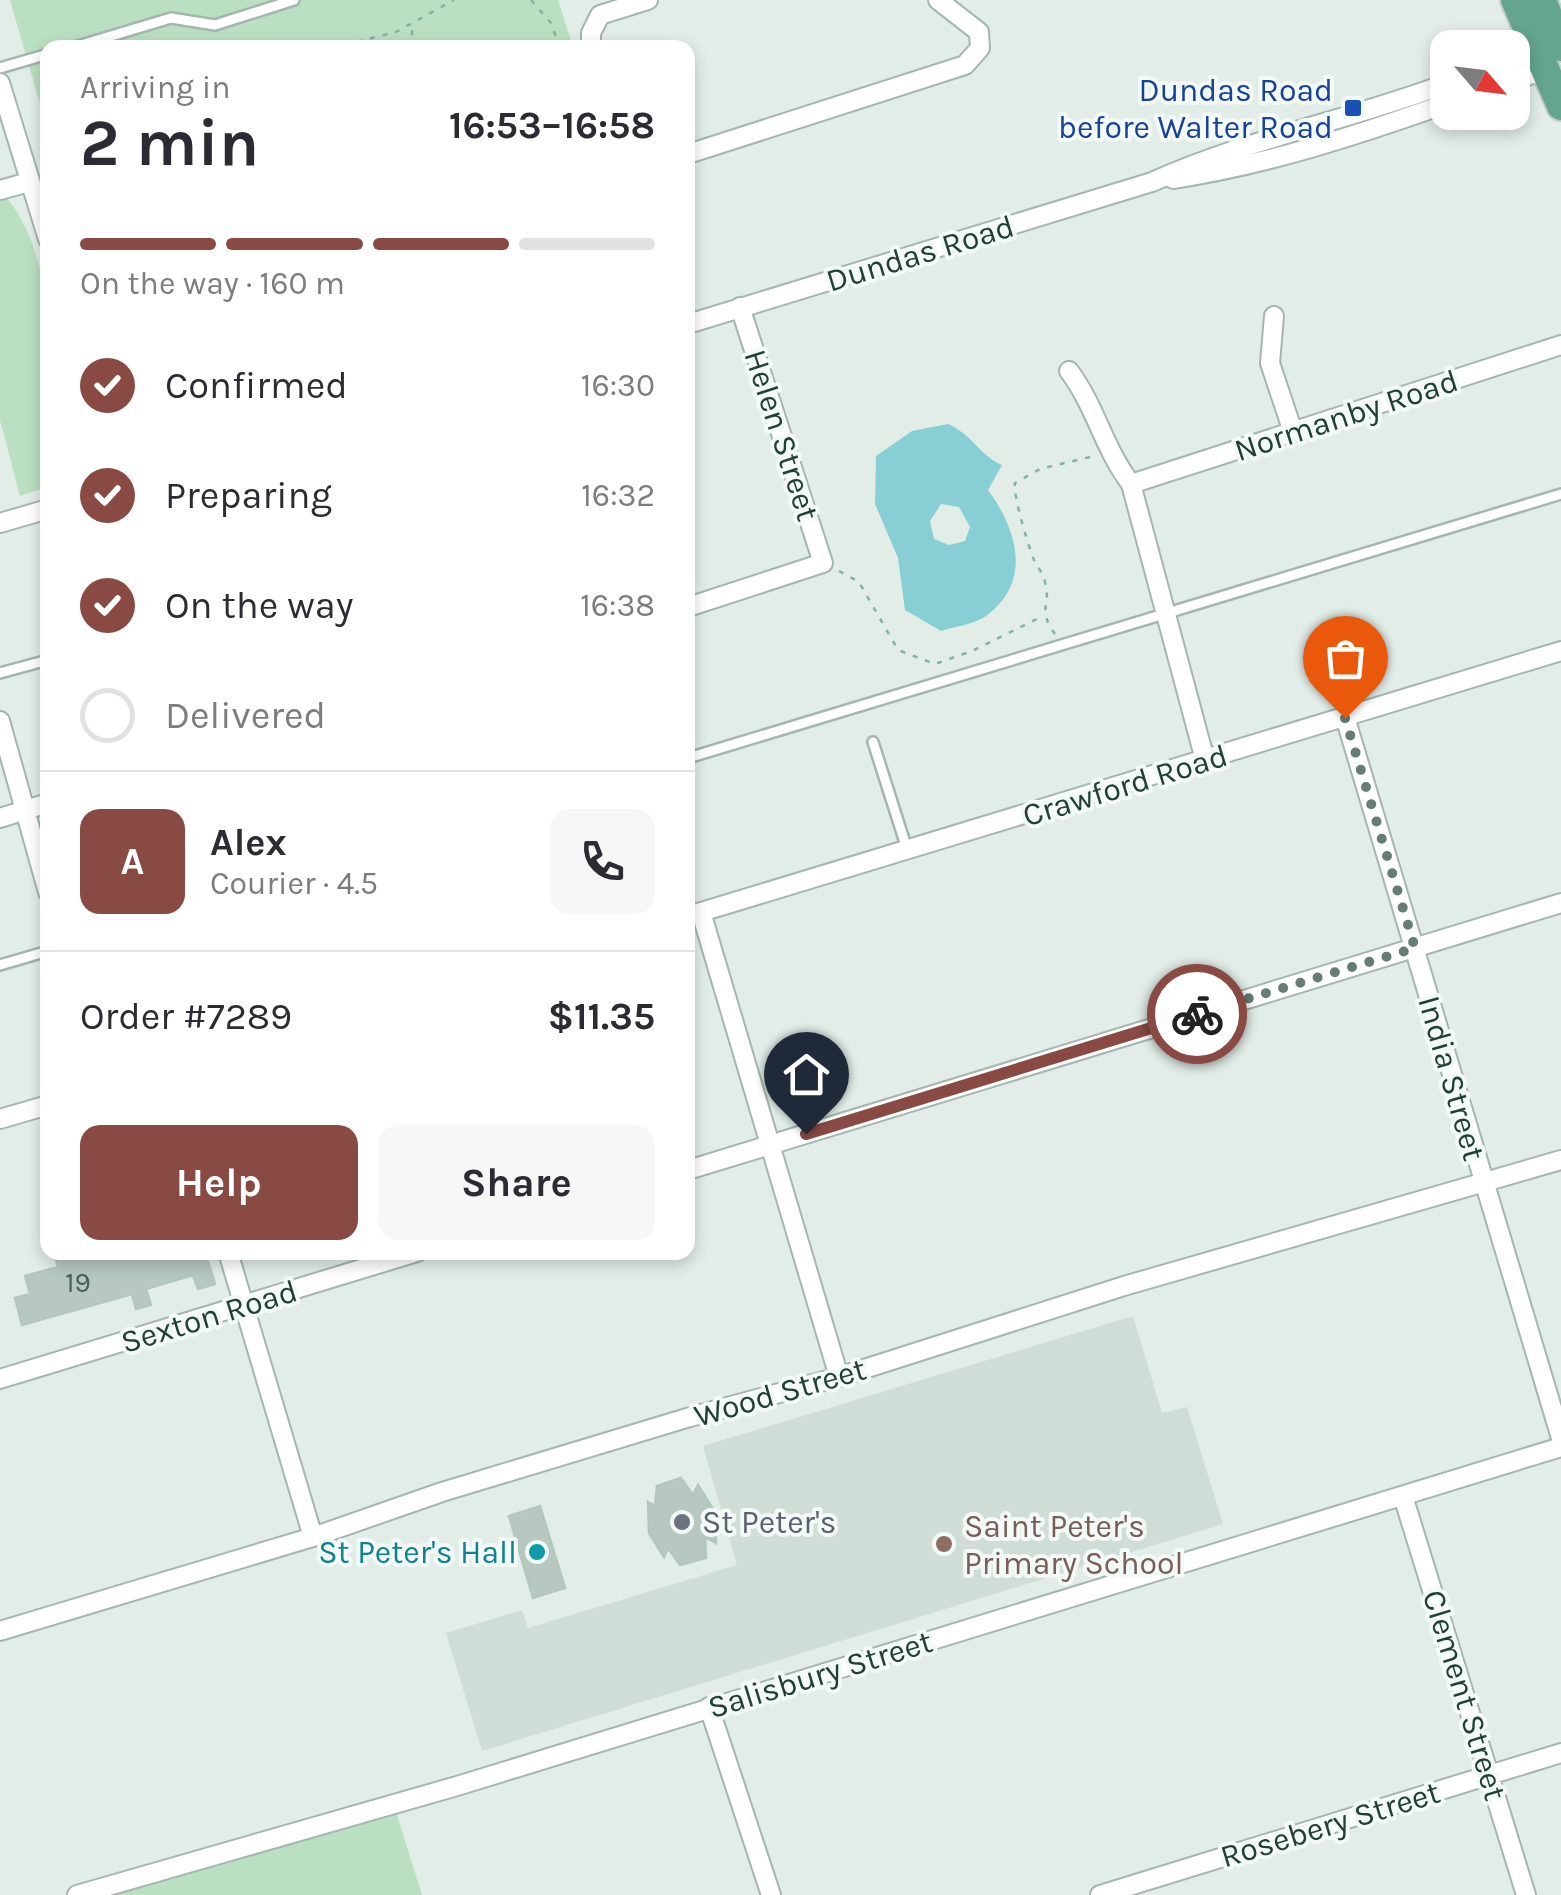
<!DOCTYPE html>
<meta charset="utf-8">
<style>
:root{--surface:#fff;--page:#f7f7f7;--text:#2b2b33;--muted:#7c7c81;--line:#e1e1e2;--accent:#884a42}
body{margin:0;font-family:Karla,sans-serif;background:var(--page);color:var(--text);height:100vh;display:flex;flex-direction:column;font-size:38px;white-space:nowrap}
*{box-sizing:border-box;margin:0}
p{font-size:32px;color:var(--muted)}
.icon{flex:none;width:55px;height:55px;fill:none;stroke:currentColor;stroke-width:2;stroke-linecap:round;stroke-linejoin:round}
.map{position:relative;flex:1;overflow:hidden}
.details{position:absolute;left:40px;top:40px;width:655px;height:1220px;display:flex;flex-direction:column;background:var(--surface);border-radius:20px;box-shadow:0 5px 15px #0003}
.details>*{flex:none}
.needle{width:65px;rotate:118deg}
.fabs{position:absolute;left:1430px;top:30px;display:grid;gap:20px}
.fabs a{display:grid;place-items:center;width:100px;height:100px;border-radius:20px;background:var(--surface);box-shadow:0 5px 15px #0003;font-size:50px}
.pin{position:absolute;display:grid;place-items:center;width:85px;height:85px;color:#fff;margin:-102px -42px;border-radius:50% 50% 50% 0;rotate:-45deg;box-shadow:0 0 10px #0007}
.pin .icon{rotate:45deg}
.courier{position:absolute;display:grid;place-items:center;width:100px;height:100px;margin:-50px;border:8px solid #884a42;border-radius:50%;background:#fff;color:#222;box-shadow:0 2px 12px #0007}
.head em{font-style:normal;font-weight:700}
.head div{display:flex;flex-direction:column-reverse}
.head{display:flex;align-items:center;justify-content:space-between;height:170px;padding:0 40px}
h1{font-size:65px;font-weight:700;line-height:75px}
.bar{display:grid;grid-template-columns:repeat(4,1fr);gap:15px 10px;align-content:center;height:120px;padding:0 40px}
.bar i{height:12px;border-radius:8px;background:var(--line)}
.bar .selected{background:var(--accent)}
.bar p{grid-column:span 4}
.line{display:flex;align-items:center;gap:25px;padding:0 40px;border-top:2px solid var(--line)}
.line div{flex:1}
.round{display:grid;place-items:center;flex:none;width:105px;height:105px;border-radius:20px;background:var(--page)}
ol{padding:0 40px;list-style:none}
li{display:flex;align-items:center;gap:30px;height:110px}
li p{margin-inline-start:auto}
li .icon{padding:10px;border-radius:50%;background:var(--accent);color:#fff;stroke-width:4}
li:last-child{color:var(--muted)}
li i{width:55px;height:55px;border:5px solid var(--line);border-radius:50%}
.button{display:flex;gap:20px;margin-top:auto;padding:20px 40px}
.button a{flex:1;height:115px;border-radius:20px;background:var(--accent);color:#fff;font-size:40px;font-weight:700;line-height:115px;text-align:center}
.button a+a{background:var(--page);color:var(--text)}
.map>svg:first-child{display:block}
.built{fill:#d0ddd6}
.green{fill:#bae0c1}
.water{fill:#88cfd5;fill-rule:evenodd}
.building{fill:#b7c8c0;stroke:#b4c7be;stroke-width:2.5}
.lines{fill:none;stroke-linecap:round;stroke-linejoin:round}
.lane-casing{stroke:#a4b6af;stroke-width:14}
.street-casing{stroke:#a4b6af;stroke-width:22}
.primary-casing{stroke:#c1cac6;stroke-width:32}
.path{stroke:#81b39f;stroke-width:2.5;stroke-dasharray:5 8;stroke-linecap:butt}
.lane{stroke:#fff;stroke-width:9}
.street{stroke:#fff;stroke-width:18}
.primary{stroke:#64a58f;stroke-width:28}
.done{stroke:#657d74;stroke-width:10;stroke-dasharray:0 18}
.route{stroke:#884a42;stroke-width:12}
.transit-dot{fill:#1a4fb4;stroke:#f3f9f6;stroke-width:4}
.worship-dot{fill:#6b7280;stroke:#f3f9f6;stroke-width:4}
.education-dot{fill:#8d6e63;stroke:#f3f9f6;stroke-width:4}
.culture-dot{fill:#0f9aa8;stroke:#f3f9f6;stroke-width:4}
.labels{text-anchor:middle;stroke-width:8;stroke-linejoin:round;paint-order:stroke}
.number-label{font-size:28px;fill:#466258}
.transit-label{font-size:32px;fill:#164399;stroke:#f3f9f6;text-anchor:end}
.street-label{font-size:32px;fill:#214035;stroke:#f3f9f6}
.worship-label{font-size:32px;fill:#5b616d;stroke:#f3f9f6;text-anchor:start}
.education-label{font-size:32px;fill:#785e54;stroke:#f3f9f6;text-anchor:start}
.culture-label{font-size:32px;fill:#0d838f;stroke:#f3f9f6;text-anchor:end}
</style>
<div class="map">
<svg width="1561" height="1895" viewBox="0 0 1561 1895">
<rect width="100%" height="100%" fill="#e2ede8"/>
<path class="built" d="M1133,1316l29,97 25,-6 36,117 -741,227 -36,-118 76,-23 6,18 209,-63 -34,-119z"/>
<path class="green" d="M10,0h548l15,47 -525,1 -1,80z
M6,197c59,70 41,203 41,290l-27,9 -20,-76v-221z
M393,1802l29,93h-345z"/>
<path class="water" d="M948,424c24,10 31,31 54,41l-14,25c29,39 45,92 -2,126 -11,8 -32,11 -45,15l-36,-21 -7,-52 -23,-54 1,-48 36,-25zM941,504l18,3 11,20 -5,14 -16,4 -15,-6 -4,-18z"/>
<path class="building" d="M80,1252h125l10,32 -17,5 -5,-14 -47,14 5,16 -15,4 -4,-15 -110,31 -7,-27 15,-4 -5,-18 33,-9 -2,-7z
M681,1478l12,17 5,-10 17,27 1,31 -11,-6 1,21 -26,7 -12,-17 -4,9 -15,-24 -1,-31 7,4 2,-20z
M540,1506l25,82 -32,10 -24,-82z"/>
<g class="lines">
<defs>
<path id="lane" d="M71,48l100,-30 44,7 79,-25
M0,68l48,-14
M0,673l48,-13
M873,742l34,107
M688,758l873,-264
M0,965l48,-14"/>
<path id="street" d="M591,48v-15l9,-18 48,-15
M1512,58l24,-11
M1512,81l32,-11
M0,83l48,156
M688,154l277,-89 15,-17 -1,-16 -41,-32
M1173,179c93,-14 185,-44 275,-76
M0,190l29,-8
M1274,316l-4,47 23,69
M688,324l464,-142c95,-43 198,-62 296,-99
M1069,371c27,36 34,76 62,113
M1131,484l430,-139
M1131,484l74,276
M0,523l48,-14
M688,607l135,-44 -83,-256
M1345,717l216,721
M0,721l48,171
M0,818l48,-15
M701,912l138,465
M688,916l873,-265
M0,1119l48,-14
M688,1170l873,-267
M228,1252l85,285
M0,1379l417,-127
M1403,1496l123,399
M0,1631l313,-94 129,-45 248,-75 149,-40 285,-91 437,-126
M709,1707l62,188
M77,1895l380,-109 1104,-339
M1100,1895l461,-142"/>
<path id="primary" d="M1515,0l46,106
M1542,0l19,47"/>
</defs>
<use href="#lane" class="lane-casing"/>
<use href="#street" class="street-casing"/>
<use href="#primary" class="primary-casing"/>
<path class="path" d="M531,0l20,23 9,25
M332,48l64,-16 58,-32
M410,48l3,-23
M839,571l20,11 39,68 37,14 37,-13 71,-35
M1055,634c-19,-27 -3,-28 -10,-52 -1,-8 -8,-15 -11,-22 -6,-15 -21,-64 -19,-77l25,-14 54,-13"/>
<use href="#lane" class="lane"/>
<use href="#street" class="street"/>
<use href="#primary" class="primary"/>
</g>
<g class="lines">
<path class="done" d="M1197,1014l218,-66 -70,-230"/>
<path class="route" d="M806,1134l391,-120"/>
</g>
<rect class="transit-dot" x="1343" y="98" width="20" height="20" rx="5"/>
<circle class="worship-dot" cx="682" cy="1522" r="10"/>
<circle class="education-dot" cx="944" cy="1544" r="10"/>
<circle class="culture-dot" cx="537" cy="1552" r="10"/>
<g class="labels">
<g class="number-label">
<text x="78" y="1292">19</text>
</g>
<g class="transit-label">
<text x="1333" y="101">Dundas Road<tspan x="1333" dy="37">before Walter Road</tspan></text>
</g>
<g class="street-label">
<text transform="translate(920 253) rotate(-17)" y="11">Dundas Road</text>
<text transform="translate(1346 415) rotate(-18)" y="11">Normanby Road</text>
<text transform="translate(782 435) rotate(72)" y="11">Helen Street</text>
<text transform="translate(1125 785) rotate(-17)" y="11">Crawford Road</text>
<text transform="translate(1452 1078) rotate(74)" y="11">India Street</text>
<text transform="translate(209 1316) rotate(-17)" y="11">Sexton Road</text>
<text transform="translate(780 1392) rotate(-16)" y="11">Wood Street</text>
<text transform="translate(820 1674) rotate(-17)" y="11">Salisbury Street</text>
<text transform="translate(1465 1695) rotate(73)" y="11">Clement Street</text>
<text transform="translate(1330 1824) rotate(-17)" y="11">Rosebery Street</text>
</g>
<g class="worship-label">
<text x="702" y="1533">St Peter's</text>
</g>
<g class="education-label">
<text x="964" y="1537">Saint Peter's<tspan x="964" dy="37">Primary School</tspan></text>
</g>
<g class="culture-label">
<text x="517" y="1563">St Peter's Hall</text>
</g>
</g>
</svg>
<div class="fabs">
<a><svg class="needle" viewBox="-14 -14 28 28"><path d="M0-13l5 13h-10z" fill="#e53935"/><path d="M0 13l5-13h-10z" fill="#7c7c81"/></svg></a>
</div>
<div class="pin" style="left:1345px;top:718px;background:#ea580c"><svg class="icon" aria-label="bag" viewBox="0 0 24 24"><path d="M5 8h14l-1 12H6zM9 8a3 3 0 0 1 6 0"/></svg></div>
<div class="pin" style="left:806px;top:1134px;background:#1f2937"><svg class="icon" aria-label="home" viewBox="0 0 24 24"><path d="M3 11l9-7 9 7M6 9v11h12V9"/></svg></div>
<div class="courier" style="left:1197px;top:1014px"><svg class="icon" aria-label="bike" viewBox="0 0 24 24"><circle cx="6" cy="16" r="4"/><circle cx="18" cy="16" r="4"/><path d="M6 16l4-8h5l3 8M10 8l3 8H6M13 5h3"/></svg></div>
<section class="details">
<div class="head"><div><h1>2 min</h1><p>Arriving in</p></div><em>16:53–16:58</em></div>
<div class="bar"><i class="selected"></i><i class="selected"></i><i class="selected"></i><i></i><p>On the way · 160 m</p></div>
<ol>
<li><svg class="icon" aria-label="check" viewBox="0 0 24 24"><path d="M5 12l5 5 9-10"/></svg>Confirmed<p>16:30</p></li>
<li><svg class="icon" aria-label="check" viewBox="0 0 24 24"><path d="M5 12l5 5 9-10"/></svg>Preparing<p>16:32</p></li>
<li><svg class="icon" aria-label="check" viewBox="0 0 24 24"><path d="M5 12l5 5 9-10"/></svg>On the way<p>16:38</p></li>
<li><i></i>Delivered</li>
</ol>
<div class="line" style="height:180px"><b class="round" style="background:var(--accent);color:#fff">A</b><div><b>Alex</b><p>Courier · 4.5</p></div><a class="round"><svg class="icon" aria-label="phone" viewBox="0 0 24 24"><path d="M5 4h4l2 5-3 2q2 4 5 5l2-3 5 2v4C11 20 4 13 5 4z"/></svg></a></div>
<div class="line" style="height:130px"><div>Order #7289</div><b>$11.35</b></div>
<div class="button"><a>Help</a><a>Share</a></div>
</section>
</div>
